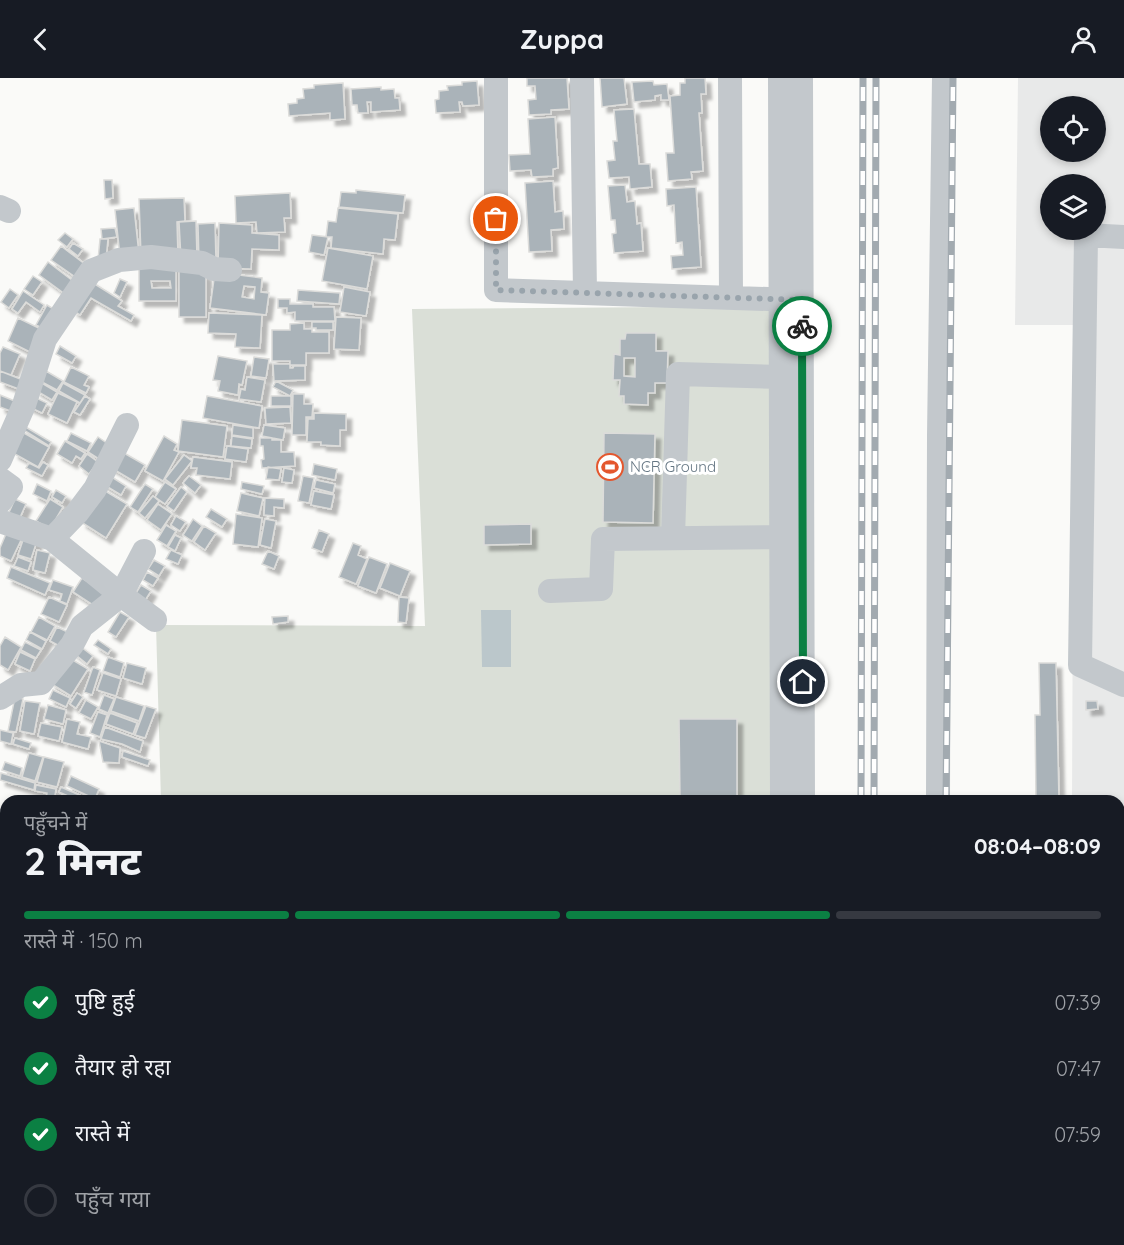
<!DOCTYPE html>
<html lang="hi">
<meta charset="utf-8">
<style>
:root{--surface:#171b24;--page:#242831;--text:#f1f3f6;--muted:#9ea1a6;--line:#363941;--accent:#0b8043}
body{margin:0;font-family:Quicksand,"Noto Sans Devanagari",sans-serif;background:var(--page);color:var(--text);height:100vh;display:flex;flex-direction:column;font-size:22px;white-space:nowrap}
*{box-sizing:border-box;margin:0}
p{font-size:20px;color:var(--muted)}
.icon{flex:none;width:33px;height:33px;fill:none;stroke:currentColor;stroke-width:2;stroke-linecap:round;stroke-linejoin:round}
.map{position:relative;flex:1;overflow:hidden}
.sheet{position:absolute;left:0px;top:717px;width:1125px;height:450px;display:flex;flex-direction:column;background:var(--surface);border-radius:18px 18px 0 0;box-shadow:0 3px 9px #0003}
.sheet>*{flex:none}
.tools{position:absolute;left:1040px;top:18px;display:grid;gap:12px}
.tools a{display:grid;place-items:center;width:66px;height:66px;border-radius:50%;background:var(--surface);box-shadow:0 3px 9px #0003;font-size:30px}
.pin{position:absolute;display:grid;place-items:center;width:51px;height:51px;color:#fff;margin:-26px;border:3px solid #fff;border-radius:50%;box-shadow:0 2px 6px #0007}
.courier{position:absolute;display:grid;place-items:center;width:60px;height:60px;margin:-30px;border:4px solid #0b8043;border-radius:50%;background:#fff;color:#222;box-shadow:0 2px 8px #0007}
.summary em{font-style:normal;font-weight:800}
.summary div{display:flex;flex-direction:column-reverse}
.summary{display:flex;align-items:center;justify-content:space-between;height:102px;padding:0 24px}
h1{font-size:39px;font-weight:800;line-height:45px}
.bar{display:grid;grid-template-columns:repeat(4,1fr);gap:9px 6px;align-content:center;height:72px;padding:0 24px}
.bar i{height:8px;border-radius:4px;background:var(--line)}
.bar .active{background:var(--accent)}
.bar p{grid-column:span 4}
ol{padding:0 24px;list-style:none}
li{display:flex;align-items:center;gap:18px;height:66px}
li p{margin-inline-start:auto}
li .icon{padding:6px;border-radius:50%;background:var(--accent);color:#fff;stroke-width:4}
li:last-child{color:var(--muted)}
li i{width:33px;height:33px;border:3px solid var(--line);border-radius:50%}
header{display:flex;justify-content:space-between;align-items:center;height:78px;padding:0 24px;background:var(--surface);font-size:27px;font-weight:800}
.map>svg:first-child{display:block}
.built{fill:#e8e9e9;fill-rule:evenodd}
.green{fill:#dadfd7}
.water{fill:#bbc7cb}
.building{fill:#aab3b9;stroke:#dcdcda;stroke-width:1.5;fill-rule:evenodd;filter:url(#shadow)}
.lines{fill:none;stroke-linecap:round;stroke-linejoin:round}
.minor{stroke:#c3c8cc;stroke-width:24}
.rail-casing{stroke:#a2aab0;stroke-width:7}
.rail{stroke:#fff;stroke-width:4.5;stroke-dasharray:14;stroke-linecap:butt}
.done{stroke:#99a4ac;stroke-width:6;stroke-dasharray:0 10.8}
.route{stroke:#0b8043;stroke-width:8}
.labels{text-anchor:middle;stroke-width:6;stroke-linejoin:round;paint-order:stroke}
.poi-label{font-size:15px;fill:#657683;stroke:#fff;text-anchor:start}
</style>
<header><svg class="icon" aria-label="back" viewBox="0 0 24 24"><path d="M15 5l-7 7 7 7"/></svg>Zuppa<svg class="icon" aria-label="person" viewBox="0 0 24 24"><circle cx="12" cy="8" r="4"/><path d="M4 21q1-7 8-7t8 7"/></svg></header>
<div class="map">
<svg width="1124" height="1167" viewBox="0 0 1124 1167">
<defs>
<filter id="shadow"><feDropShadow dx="5.5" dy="5.5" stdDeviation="1.5" flood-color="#0004"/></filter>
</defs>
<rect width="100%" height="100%" fill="#fafaf8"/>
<path class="built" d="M1018,0h106v1167h-62v-6h57v-438h-47l2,-476h-59zM1050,28h45v46h-45zM1050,106h45v46h-45z"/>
<path class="green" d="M801,228l1,495h-641l-5,-176 269,1 -13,-317z
M382,1161h422v6h-396z"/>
<path class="water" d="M481,532h30v57h-29z"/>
<path class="building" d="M527,0h40l2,31 -18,1v4l-22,1 -1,-15 8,-1 -1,-13h-8z
M600,0h24l3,26 -25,3z
M685,0h20l1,16h-5l1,19h-3l4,58 -12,1 1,7 -24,2 -2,-28h8l-4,-57 10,-1v-12h5z
M477,3l2,24 -16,1 -1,-4h-3l1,10 -24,1 -1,-13 4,-1v-8l9,-1 -1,-4 15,-1v-3z
M653,3l1,4 13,-1 2,16h-8v-5l-6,1v4l-21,2 -2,-20z
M343,5l2,36 -15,1v-7l-41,3 -1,-12 9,-1v-4l7,-1 -1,-9 11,-1v-3z
M381,9v3l13,-1 1,9h4l1,12 -29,2v-10h-4l1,11h-10l-1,-8h-5l-1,-16z
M634,31l5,55h11l2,23 -22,2 -1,-12 -20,1 -2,-17 8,-1 -2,-19h4l-3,-31z
M555,39l3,51 -5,1v7l-21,1 -1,-7 -21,1 -1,-16 21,-1 -2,-35z
M104,102h8l1,18 -8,1z
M553,103l2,31 8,-1 1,18 -13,1 1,21 -23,1 -4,-69z
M625,107l2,17 8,-1 2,23 4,-1 2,28 -29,2 -2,-19 4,-1 -1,-13h-4l-3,-34z
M696,109l5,80 -29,2 -1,-13 12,-1 -1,-13 -6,1 -2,-38 -7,1 -1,-17z
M356,112l49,5 -2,18 -64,-6 2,-15 15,1z
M290,115l1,25h-7l1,14 -28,1 -1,-11 -20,1 -1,-27z
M184,120l1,23 -8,1 1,34h-37l-2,-57z
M134,130l5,46 -19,2 -5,-46z
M338,130l60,6 -3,26 -11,-1 -1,15 -52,-6 1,-11h-6l2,-16 8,1z
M196,143l1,37 -16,1 -2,-37z
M215,145l1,38h-17l-1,-37z
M219,145l33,2v8l27,2v15l-27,-1 -1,20 -33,-1z
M115,150l2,9 -15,2 -1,-10z
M65,155l8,6 -6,8 -9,-7z
M312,157l16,2 -4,18 -15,-3z
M100,161h8l-2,21h-8z
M73,165l10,6 -5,7 -9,-7z
M61,168l29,22 -9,13 -30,-21z
M328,170l45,8 -6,33 -45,-8z
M139,183h37v40h-37zM151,203h19l1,7h-19z
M48,184l25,19 -4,16 -30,-22z
M179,185l27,12v42h-27z
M215,194l47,6 -1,14 8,1 -3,22 -56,-7zM244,208l11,1 -1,12 -12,-2z
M33,198l9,6 -9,13 -9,-6z
M120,201l7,3 -7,15 -6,-4z
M90,203l32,20 -4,5 16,9 -3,6 -40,-23 -11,17 -8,-5z
M344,209l26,5 -4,24 -26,-4z
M10,211l8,6 -9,13 -8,-6z
M298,212l42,3 -1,11 -42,-3z
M23,213l21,14 -4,7 -14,-10 -8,11 -6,-4z
M278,221h12v5h23v3h21l1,14h-40v-9l-8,1v-5h-9z
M47,227l8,5 -11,19 -8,-4z
M209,235l53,2 -2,33 -25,-1 1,-13 -28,-1z
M336,239l25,1 -2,32 -25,-1z
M18,240l27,13 -11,23 -26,-13z
M312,244h21v8h-17v-2h-4z
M304,245v6h8v3h17v21h-23v12h-16v-4h-18v-31h18v-6z
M626,255h30v18h12l-1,32h-12v10h-7v12l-24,-1v-8h-5l1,-16h-7l1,-26 6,1v-16h5zM624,280h11v19l-11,-1z
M60,268l16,10 -4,7 -16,-9z
M3,269l17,7 -9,21 -11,-4v-18z
M218,278l29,5 -5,24 -3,-1 -1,11 -20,-4 2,-10 -7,-1z
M254,279l15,2 -3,19 -15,-2z
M273,286h17v4h3l1,-2h11v14l-31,1z
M71,289l18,9 -5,9 5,2 -3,6 -22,-11z
M0,293l28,11 -4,9 -24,-9z
M46,293l17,10 -6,9 -17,-9z
M247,299l18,3 -4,22 -22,-3 2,-10 4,1z
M276,303l17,9 -3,6 -17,-9z
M40,304l17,10 -5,8 -17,-10z
M63,305l22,12 -5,8 -21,-12z
M58,315l19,9 -10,21 -19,-9z
M293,316h11v10h9l-1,13h-6v18h-14z
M0,317l22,9 -4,10 -18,-7z
M32,318l15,7 -5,10 -15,-7z
M85,318l5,3 -10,16 -6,-3z
M207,318l55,10 -3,22 -56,-10z
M271,318h20v10h-20z
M290,329l1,16 -25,1 -1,-16z
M314,335l32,1v16h-6v16l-19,-1v-3h-14l1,-23h6z
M182,342l45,6 -4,31 -45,-6z
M233,347l20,3v10l-21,-3z
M264,347l21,3 -2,12 -21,-4z
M24,348l27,16 -2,4 -27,-17z
M24,355l25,14 -11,20 -25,-14z
M71,355l20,10 -4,8 -20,-10z
M604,355l51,1 -2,89 -50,-1z
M164,358l13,8 -3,6 5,2 -16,29 -18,-10z
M232,358l20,3 -1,9 -20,-2z
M98,359l13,9 -9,15 -14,-9z
M260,360h12v2h9v12h13l1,14 -33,2 -1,-8 3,-1 -1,-13h-3z
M65,363l20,12 -4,6 -5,-3 -4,7 -15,-9z
M227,368l21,3 -2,13 -21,-3z
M117,371l28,16 -10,17 -27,-16z
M87,376l11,8 -9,12 -10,-8z
M184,377l8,6 -19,24 -8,-6z
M193,379l39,5 -2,17 -34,-4 1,-7h-6z
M43,384l5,3 -6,11 -16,-8 3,-5 10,5z
M314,386l23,5 -2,11 -23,-5z
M268,389l13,2 -2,11 -13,-1z
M284,390l10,2 -2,13 -10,-1z
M107,396l19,12 -5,9 -20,-12z
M189,398l12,9 -6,8 -12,-10z
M303,398l11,2 -5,25 -11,-2z
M316,402l19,4 -2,9 -19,-5z
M165,404l11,7 -11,15 -10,-7z
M242,404l22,4 -2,8 -21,-5z
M37,406l14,7 -4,10 -14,-7z
M145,406l8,5 -15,23 -8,-5z
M181,409l6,5 -13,19 -7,-5z
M102,411l25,15 -21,34 -25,-16z
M56,412l10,6 -4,7 -10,-6z
M314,413l20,4 -3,14 -20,-4z
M241,415l22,5 -4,18 -22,-5z
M153,418l6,5 -14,17 -6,-5z
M265,420l19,1v9l-10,-1v9l-10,-1z
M15,421l11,5 -9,20 -11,-5z
M50,421l13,8 -13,22 -14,-8z
M158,426l14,10 -11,16 -14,-10z
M211,431l16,10 -5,8 -16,-10z
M236,436l26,4 -4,29 -25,-3z
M176,438l10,6 -6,9 -9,-6z
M193,441l9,7 -10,15 -9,-6z
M265,441l11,2 -5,27 -11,-3z
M531,446v20l-47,1v-20z
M166,447l10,6 -9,15 -10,-6z
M204,448l12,7 -11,17 -11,-8z
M8,451l15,7 -12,25 -11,-5v-8z
M319,452l10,4 -7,18 -10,-4z
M175,457l6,3 -6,13 -7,-4z
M24,459l13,4 -6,18 -13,-4z
M353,465l8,3 -3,9 9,4 -11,25 -17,-7z
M37,472l13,3 -5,20 -12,-3z
M171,472l11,5 -4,9 -12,-5z
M268,473l11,5 -5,13 -12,-5z
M18,479l13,5 -3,9 -14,-5z
M369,479l18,7 -11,29 -18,-7z
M154,482l11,6 -6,10 -11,-7z
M390,485l20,8 -10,25 -20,-8z
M11,489l39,16 -5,12 -38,-17z
M147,494l11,6 -5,8 -10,-6z
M82,500l27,17 -10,14 -26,-17z
M53,502l20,7 -6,17 -7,-3 2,-7 -13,-4z
M141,507l10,6 -10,16 -10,-6z
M49,519l18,8 -8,17 -18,-8z
M399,519l10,1 -3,25 -8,-1z
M120,534l9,5 -13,20 -8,-5z
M288,538v6l-15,2 -1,-7z
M39,539l16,9 -8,14 -16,-8z
M57,549l17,8 -7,15 -17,-9z
M30,554l16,9 -4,8 -16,-9z
M5,559l16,10 -13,23 -8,-5v-19z
M98,562l13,9 -3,5 -14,-9z
M25,564l16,8 -5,8 -15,-8z
M77,566l16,12 -6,8 -16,-13z
M20,574l15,7 -5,12 -15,-7z
M66,578l22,13 -17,27 -21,-13z
M108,579l16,6 -4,14 -17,-6z
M127,585l19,5 -4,16 -19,-6z
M1039,585h17l3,138h-23l-1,-86h5z
M93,589l7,3 -8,25 -8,-3z
M103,595l18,6 -5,17 -19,-6z
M53,612l17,8 -4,9 -17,-8z
M77,615l6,4 -7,11 -6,-4z
M104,617l10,4 -6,14 -9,-4z
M15,619l8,2 -7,33 -8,-1z
M116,619l28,9 -5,15 -28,-10z
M86,622l12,7 -7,12 -12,-6z
M25,623l15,2 -6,31 -14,-3z
M1086,623h11l1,8 -12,1z
M48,627l18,5 -3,14 -19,-5z
M146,628l10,3 -11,29 -10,-3z
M98,634l9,3 -7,22 -10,-4z
M110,635l27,10 -4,11 -27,-10z
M67,641l13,3 -3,12 14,3 -3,12 -26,-7z
M679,641h58v82h-57z
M41,645l21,4 -3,14 -21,-5z
M105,649l38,14 -3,11 -18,-8 -21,-5z
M0,652l13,3 -2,11 -11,-3z
M15,660l16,5 -2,6 -16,-5z
M99,663l21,7 -1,15 -16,-1z
M123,673l27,9 -2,6 -26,-9z
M29,675l14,4 -8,24 -13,-4z
M44,679l20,5 -7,25 -20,-5z
M5,684l17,6 -2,8 -18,-6z
M1,695l34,10 -1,7 -34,-10z
M71,698l28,13 -4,10 -28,-13z
M36,707l20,4 -2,12 -8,-2 1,-6 -12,-2z
M61,709l32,14h-14l-20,-9z
M0,921l6,2v13l-1,3 -5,-2z
M0,990l6,2v31l-6,-3z
M1119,1006h5v30h-5z
M88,1161h12l8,4 -1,2h-21z
M159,1161h39l-2,6h-21z
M242,1161h21l11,4 -1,2h-33z"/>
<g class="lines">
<path class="minor" d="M496,0v212l300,10
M582,0l3,215
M730,0l1,219
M780,0l2,723
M801,0l2,723
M0,129l9,4
M1124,159l-38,-2 -6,430 44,20
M0,382l24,-55 21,-66 46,-68 28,-11 32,-3 51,6 12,6 16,1
M0,401l11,8 -11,15
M0,443l52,18 69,56 34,25
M673,460l5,-164 103,3
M52,461l25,-26 18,-24 32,-64
M550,513l51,-2 2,-50 178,-2
M0,620l21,-13 20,-2 31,-38 10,-19 39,-31 23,-44
M938,723l1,-365 5,-358
M0,743l6,2
M1119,823h5
M224,1161l11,4
M373,1161l30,6
M783,1161v6
M804,1161v6
M933,1161v6
M153,1167l1,-6
M318,1167l2,-6"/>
<defs>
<path id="rail" d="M861,723l2,-723
M874,723l2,-723
M946,723l7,-723
M860,1167v-6
M872,1167v-6"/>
</defs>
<use href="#rail" class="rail-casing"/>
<use href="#rail" class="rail"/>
</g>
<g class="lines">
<path class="done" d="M496,141v71l306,10v26"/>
<path class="route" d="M802,248l1,356"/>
</g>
<defs>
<symbol id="stadium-ring" viewBox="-11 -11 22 22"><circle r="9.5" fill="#fff" stroke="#e4572e" stroke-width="1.5"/><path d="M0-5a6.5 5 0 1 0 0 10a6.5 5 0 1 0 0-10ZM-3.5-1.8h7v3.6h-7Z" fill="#e4572e"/></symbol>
</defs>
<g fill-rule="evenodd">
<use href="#stadium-ring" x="595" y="374" width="30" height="30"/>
</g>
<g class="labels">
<g class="poi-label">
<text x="630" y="394">NCR Ground</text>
</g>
</g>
</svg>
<div class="tools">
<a><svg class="icon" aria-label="locate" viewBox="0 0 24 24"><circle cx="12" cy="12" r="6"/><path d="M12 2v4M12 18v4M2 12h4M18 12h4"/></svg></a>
<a><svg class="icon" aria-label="layers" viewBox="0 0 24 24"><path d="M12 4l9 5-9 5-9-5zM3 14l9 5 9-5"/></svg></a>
</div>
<div class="pin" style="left:496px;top:141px;background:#ea580c"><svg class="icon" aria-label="bag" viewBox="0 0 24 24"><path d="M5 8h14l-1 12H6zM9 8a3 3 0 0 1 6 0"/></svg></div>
<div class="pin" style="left:803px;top:604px;background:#1f2937"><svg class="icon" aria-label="home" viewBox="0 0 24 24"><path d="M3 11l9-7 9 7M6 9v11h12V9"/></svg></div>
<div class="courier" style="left:802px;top:248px"><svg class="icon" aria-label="bike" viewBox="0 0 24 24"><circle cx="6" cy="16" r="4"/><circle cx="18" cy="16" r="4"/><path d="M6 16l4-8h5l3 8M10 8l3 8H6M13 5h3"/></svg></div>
<section class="sheet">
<div class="summary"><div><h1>2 मिनट</h1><p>पहुँचने में</p></div><em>08:04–08:09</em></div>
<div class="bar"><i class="active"></i><i class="active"></i><i class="active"></i><i></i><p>रास्ते में · 150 m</p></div>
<ol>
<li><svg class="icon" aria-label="check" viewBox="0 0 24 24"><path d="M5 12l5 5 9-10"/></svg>पुष्टि हुई<p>07:39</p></li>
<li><svg class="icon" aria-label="check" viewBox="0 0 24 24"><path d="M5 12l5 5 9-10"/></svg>तैयार हो रहा<p>07:47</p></li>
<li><svg class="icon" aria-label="check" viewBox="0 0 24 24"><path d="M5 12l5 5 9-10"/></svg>रास्ते में<p>07:59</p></li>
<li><i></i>पहुँच गया</li>
</ol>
</section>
</div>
